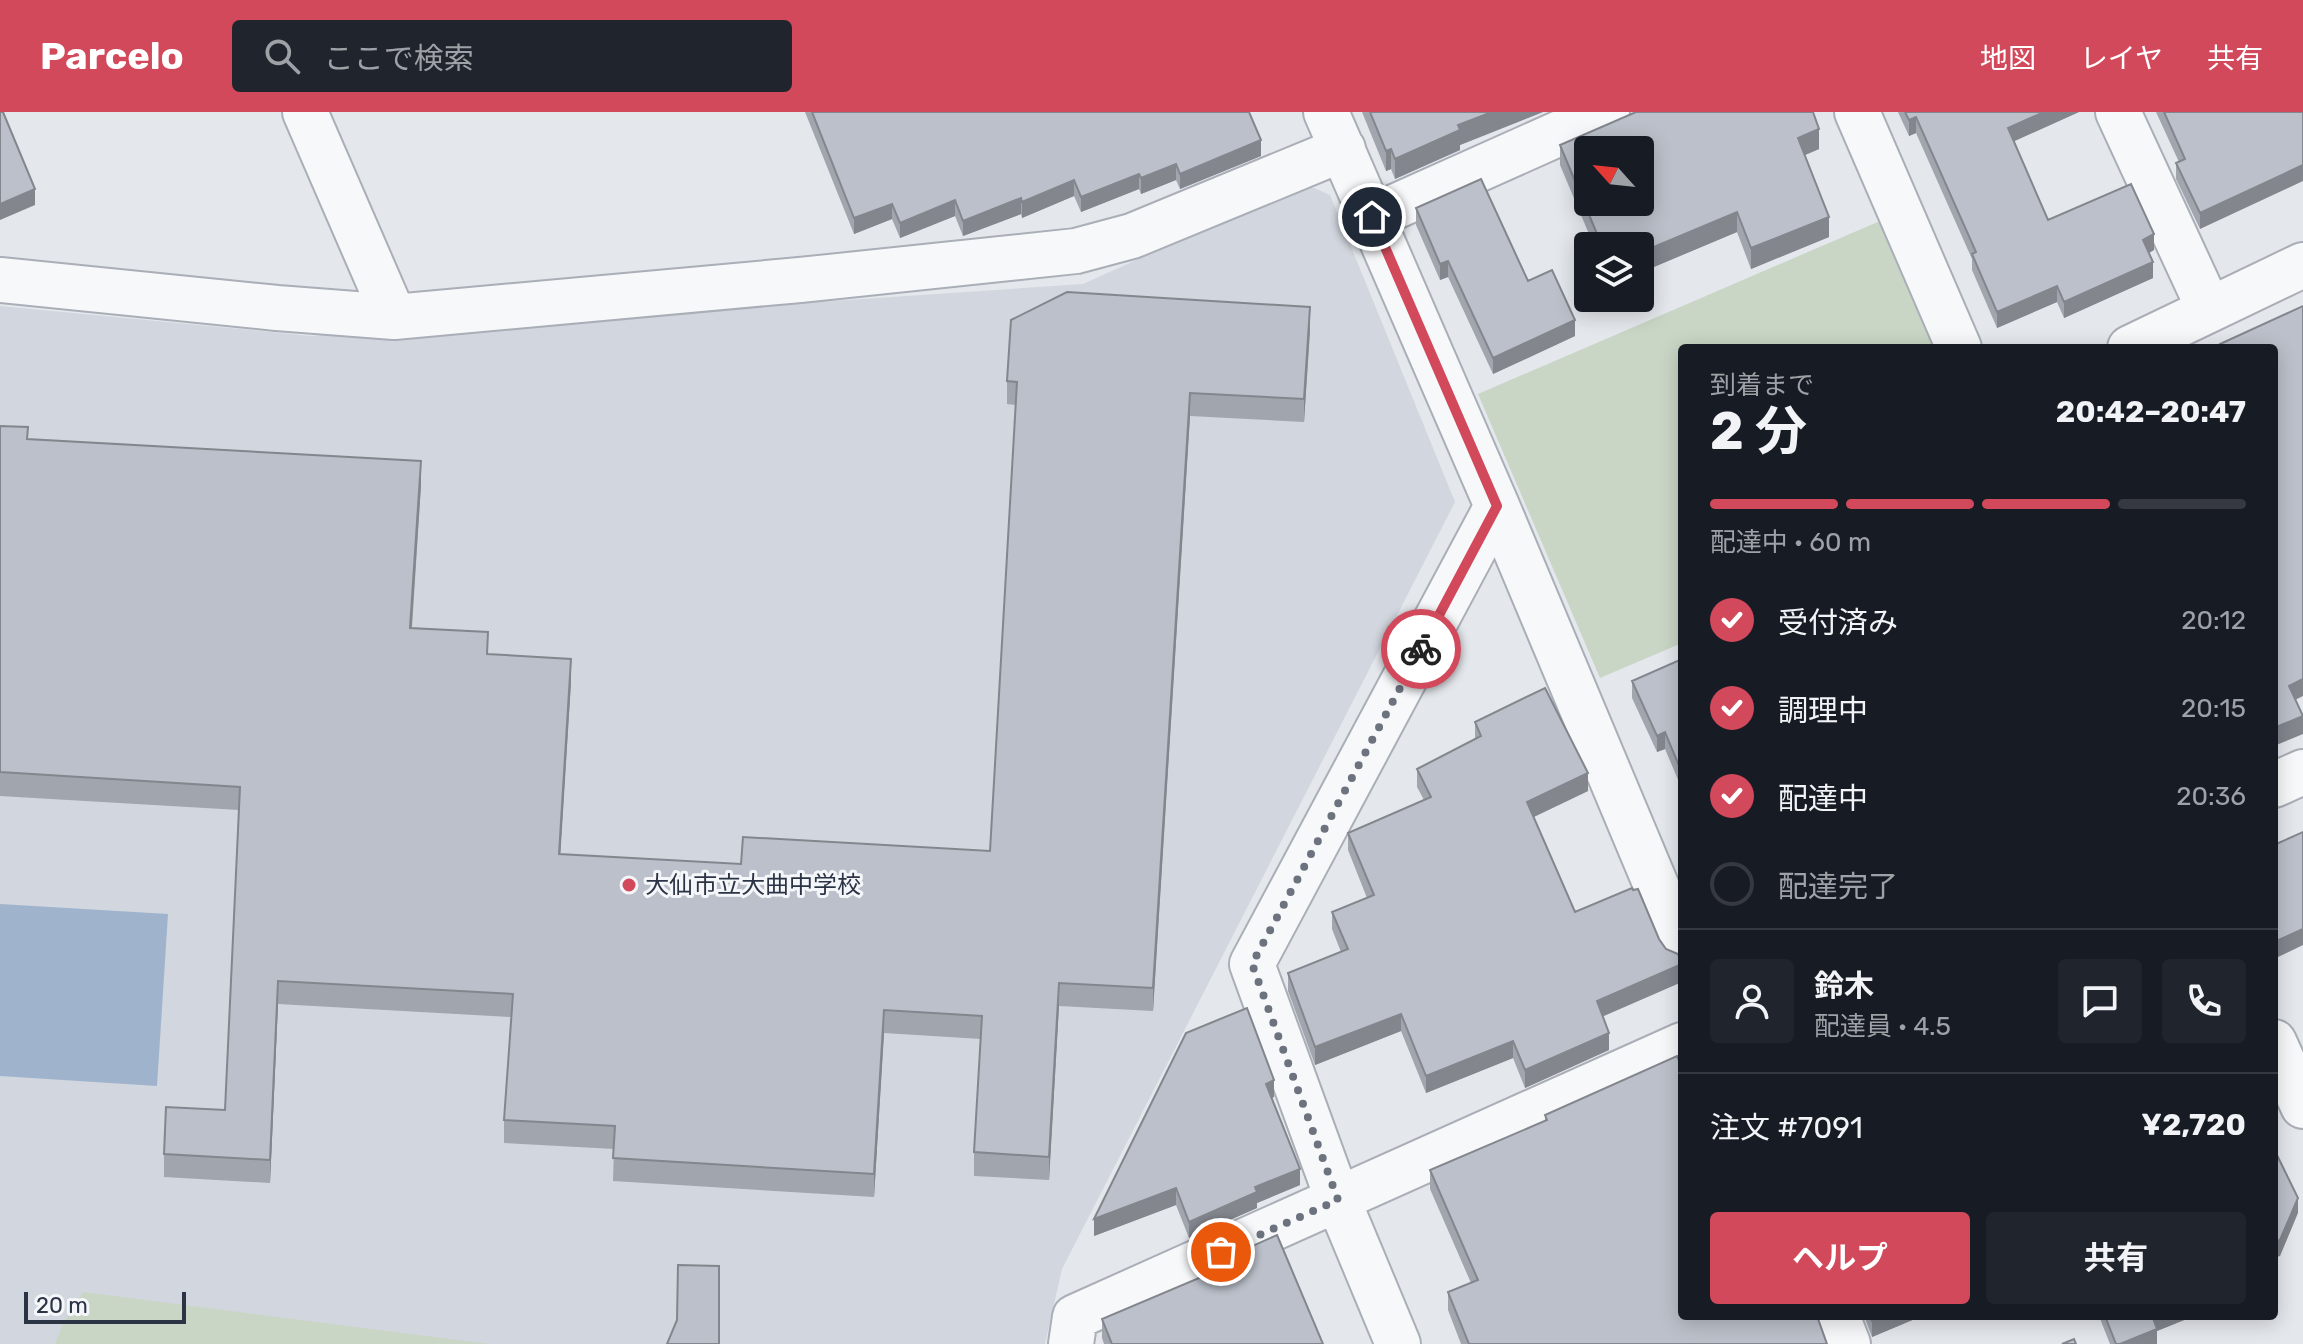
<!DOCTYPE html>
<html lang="ja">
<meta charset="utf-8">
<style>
:root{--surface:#171b24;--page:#20242c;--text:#f1f3f6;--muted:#9ea1a6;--line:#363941;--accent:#d1495b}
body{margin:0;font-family:Rubik,"Noto Sans JP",sans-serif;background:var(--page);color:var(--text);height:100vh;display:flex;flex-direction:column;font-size:30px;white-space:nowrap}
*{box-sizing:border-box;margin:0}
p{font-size:26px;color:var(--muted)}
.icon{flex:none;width:44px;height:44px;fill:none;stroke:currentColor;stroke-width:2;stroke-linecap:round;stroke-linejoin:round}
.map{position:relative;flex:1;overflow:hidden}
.details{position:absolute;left:1678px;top:232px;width:600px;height:976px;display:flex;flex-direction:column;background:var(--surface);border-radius:8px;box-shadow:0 4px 20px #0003}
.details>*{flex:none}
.needle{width:52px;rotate:297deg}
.controls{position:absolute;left:1574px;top:24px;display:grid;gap:16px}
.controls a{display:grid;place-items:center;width:80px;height:80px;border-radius:8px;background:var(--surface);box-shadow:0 4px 20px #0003;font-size:40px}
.scale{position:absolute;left:24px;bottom:20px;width:162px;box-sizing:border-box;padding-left:8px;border:4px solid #2b3445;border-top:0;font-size:22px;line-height:28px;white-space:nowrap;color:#2b3445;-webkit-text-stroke:6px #f4f6f9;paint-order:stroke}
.pin{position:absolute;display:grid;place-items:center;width:68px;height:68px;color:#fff;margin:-34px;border:4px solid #fff;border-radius:50%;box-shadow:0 2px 8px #0007}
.courier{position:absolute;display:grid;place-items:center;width:80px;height:80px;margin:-40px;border:6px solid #d1495b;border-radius:50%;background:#fff;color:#222;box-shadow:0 2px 10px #0007}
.headline em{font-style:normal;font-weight:700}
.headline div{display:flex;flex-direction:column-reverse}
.headline{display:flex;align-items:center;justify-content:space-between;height:136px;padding:0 32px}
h1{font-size:52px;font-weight:700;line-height:60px}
.bar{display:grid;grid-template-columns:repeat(4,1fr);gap:12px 8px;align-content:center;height:96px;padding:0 32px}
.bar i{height:10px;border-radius:6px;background:var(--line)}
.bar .active{background:var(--accent)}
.bar p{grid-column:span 4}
.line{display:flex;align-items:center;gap:20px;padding:0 32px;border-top:2px solid var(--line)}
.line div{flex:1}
.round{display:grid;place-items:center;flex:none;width:84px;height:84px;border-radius:8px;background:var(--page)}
ol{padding:0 32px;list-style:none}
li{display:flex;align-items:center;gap:24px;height:88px}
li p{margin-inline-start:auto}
li .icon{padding:8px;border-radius:50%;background:var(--accent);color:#fff;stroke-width:4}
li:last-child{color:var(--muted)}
li i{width:44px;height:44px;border:4px solid var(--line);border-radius:50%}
.button{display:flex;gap:16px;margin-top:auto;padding:16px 32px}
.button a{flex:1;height:92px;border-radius:8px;background:var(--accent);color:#fff;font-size:32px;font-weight:700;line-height:92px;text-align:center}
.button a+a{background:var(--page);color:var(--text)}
header{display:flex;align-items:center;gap:48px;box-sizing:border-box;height:112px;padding:0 40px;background:var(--accent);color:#fff}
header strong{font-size:38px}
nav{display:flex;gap:44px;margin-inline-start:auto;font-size:28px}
.search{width:560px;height:72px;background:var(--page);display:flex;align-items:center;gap:20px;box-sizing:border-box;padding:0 28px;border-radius:8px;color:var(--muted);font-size:30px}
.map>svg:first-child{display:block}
.built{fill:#d2d6de}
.green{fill:#c9d6c5}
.water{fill:#9fb4cc}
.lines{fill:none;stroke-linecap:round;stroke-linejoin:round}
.minor-casing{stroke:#a9aeb7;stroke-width:48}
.minor{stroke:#f7f8fa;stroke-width:44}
.wall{fill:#a1a5ae}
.shaded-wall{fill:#83868d}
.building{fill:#bbc0ca;stroke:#83868d;stroke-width:2;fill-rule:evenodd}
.done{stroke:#6c737f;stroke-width:8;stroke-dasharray:0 14.4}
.route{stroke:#d1495b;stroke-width:10}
.poi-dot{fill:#d1495b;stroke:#f4f6f9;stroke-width:3}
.labels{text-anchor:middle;stroke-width:6;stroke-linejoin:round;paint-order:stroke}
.poi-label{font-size:24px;fill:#2b3445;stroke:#f4f6f9;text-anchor:start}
</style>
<header>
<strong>Parcelo</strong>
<div class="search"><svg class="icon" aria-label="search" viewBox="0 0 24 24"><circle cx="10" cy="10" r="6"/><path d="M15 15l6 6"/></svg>ここで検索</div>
<nav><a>地図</a><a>レイヤ</a><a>共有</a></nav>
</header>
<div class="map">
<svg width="2303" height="1232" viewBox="0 0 2303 1232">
<rect width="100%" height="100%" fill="#e4e7ec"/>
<path class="built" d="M1305,72l25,11 125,307 -393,767 -17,75h-1045v-1038l312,30 771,-52z"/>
<path class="green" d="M1880,109l55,127h-253v295l-82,35 -122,-284z
M83,1180l406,52h-434l8,-20z"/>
<path class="water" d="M0,792l168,10 -11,172 -157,-10z"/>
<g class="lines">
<defs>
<path id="minor" d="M305,0l89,205
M1326,0l171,394 185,441
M1857,0l102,236
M2118,0l91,197
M1372,105l235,-105
M0,168l277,28 117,9 406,-37 276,-29 56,-15 211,-87
M2130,236l173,-83
M2274,673l29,-13
M2274,930l29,64
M1837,1204l11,28
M1071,1232l4,-27 607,-272
M1398,1232l-60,-144 -86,-236 245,-458"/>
</defs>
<use href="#minor" class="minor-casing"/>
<use href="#minor" class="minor"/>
</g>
<path class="wall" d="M805,0h444l12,44 -81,33 -4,-9 -35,14 -2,-5 -58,23 -7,-16 -52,22 -1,-4 -58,22 -8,-20 -55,22 -8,-19 -38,15z
M1362,0h181l-83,33v5l-65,29 -4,-10 -5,2z
M1898,0h181l-65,29 34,79 106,30 -5,3 4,25 -89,40 -7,-16 -60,26 -25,-58v-11l-56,-126 -7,3z
M2156,0h147l-103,117 -24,-50v-16l3,-1z
M1560,33l259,4 -14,6 24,82 -78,32 -14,-37 -88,37 -3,-9 -6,3v-17h-46l-34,-81z
M1416,96l112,73 47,55 -82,38 -45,-97 -8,3 -24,-55z
M1310,218l-6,92 -114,-6 -37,595 -94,-5 -10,174 -75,-4v-24l7,-113 -97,-6 -10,164 -261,-16 1,-32 -110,-6v-23l7,-103 -233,-13 -8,179 -106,-6v-23l61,-44 14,-300 -239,-14v-370l28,13 393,46 -9,143 159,54 -11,172 181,10 249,-13 26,-446 -9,-1v-23z
M1682,547v130l-17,-40 -8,3 -25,-54v-17z
M1475,610l113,69 -54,26 68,199 7,34 -84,38 -12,-30 -87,35 -25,-62 -86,34 -27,-74v-18l53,-21 -9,-23v-17l35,-14 -19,-48v-17l76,-33 -7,-13v-18l58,-30z
M1186,921l88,64 -3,1 29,87 -43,18v5l-68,30 -13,-33 -82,31z
M1545,1003l137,201 145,28h-366l-13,-34v-18l23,-9 -41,-94v-19l115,-49z
M1208,1154l115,78h-219l-2,-6v-19l106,-44z
M1864,1204h58l-50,21z
M2099,1204h95l-37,15v13h-47z"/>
<path class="shaded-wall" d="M1492,0h51l-83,33v5l-65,29v-20l63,-34z
M2044,0h35l-71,32v-16z
M1916,5v16l-7,3v-16z
M1819,17v20l-21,9v-20z
M1261,28v16l-81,33v-15z
M1391,37v20l-5,2v-20z
M1176,52v16l-35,14v-16z
M2303,53v16l-103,48v-16z
M1139,62v15l-58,23v-15z
M1074,68v16l-52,22v-16z
M35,77v16l-35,15v-16z
M1021,86v16l-58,22v-15z
M955,88v16l-55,22v-15z
M892,92v15l-38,15v-16z
M1737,100v20l-88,37v-20z
M1829,105v20l-78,32v-21z
M2154,122v16l-11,6v-16z
M1646,128v20l-6,3v-17h-8z
M1448,149v16l-8,3v-16z
M2153,150v16l-89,40v-16z
M2057,174v16l-60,26v-16z
M1310,195v23l-6,92v-23z
M1575,208v16l-82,38v-16z
M1190,281v23l-37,595v-23z
M421,349v24l-11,166v-23z
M571,547v23l-12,195v-23z
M2303,567v17l-14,7v-17z
M2303,604v18l-29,12v-18z
M1665,620v17l-8,3v-16z
M1588,661v18l-61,29v-18z
M2303,817v16l-29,14v-17z
M1682,852v18l-85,37v-18z
M278,869v23l-8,179v-23z
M1059,871v23l-10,174v-23z
M884,898v23l-10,164v-23z
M1401,902v17l-86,34v-18z
M1609,921v17l-84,38v-18z
M1513,929v17l-87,35v-17z
M1274,968v17l-8,3v-16z
M1300,1057v16l-43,18v5l-68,30v-16l66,-35z
M1176,1076v17l-82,31v-17z
M2298,1086v15l-18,43 -6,2v-15z
M1884,1204h38l-50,21v-16z
M2158,1204h36l-37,15v13h-37l33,-26z"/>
<path class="building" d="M0,0h3l32,77 -35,15z
M812,0h437l12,28 -81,34 -4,-10 -35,14 -2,-4 -58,23 -7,-17 -52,22 -1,-4 -58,23 -8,-21 -55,23 -8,-19 -38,14z
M1370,0h122l-34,13 2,5 -65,29 -4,-10 -5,2z
M1636,0h177l6,17 -21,9 31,79 -78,31 -14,-36 -88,37 -3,-9 -14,6h-30l-42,-101zM1588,38h52v52h-52z
M1905,0h139l-36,16 40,92 83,-36 23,50 -11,6 10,22 -89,40 -7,-16 -60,26 -25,-58 4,-2 -60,-135 -7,3z
M2164,0h139v53l-103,48 -24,-50 9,-4z
M1481,67l47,102 24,-11 23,50 -82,38 -45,-97 -8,3 -24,-56z
M1067,180l243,15 -6,92 -114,-6 -37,595 -94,-5 -10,174 -75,-5 8,-136 -98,-6 -10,164 -261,-16 2,-32 -111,-6 9,-126 -235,-13 -8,179 -106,-6 2,-47 59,3 15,-323 -240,-15v-346l28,1 -1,12 394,22 -11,167 78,4 -1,22 84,5 -12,195 182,10 2,-27 247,14 27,-469 -10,-1 4,-61z
M2303,194v373l-14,7 14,30 -29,12v-380h-52l-2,-4z
M1682,547v114l-17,-41 -8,4 -25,-55z
M1545,576l43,85 -61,29 48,110 57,-24 1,2 5,-1 21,50 7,10 12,5 4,10 -85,37 12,32 -84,37 -12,-29 -87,35 -25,-62 -86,33 -27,-74 60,-24 -16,-37 42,-17 -26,-62 83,-36 -14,-28 64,-33 -6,-14z
M2303,720v97l-29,13v-97z
M1247,896l27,72 -8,4 34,85 -45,18 2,5 -68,30 -13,-34 -82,31 92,-186z
M1677,944l5,11v249h135l10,28h-358l-21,-52 30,-12 -48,-110 117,-50 -2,-5z
M2274,1037l24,49 -18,42 -6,3z
M1277,1123l46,109h-211l-10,-25 109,-46 -3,-7z
M678,1153l41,1v78h-52l10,-24z
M1870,1204h14l-12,5z
M2105,1204h53l-5,2 4,11 -37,15h-4z
M2074,1227l2,5h-14z"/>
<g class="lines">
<path class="done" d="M1221,1140l117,-52 -86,-236 169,-315"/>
<path class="route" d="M1372,105l125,289 -76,143"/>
</g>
<circle class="poi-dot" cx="629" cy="773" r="8"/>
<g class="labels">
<g class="poi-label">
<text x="645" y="781">大仙市立大曲中学校</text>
</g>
</g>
</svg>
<div class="controls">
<a><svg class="needle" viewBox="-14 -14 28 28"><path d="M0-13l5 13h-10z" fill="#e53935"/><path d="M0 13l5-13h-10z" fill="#9ea1a6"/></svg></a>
<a><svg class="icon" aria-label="layers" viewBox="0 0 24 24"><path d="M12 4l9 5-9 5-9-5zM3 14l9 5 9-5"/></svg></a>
</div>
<div class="scale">20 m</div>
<div class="pin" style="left:1221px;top:1140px;background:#ea580c"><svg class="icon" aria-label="bag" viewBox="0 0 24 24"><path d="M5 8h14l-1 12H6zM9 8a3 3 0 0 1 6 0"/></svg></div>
<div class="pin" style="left:1372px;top:105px;background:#1f2937"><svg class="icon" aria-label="home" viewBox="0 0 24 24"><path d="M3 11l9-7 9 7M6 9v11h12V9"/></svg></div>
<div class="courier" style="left:1421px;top:537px"><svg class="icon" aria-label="bike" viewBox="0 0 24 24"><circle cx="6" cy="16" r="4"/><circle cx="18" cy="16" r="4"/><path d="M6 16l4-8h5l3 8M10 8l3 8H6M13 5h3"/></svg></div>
<section class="details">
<div class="headline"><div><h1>2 分</h1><p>到着まで</p></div><em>20:42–20:47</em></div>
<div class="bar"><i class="active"></i><i class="active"></i><i class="active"></i><i></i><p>配達中 · 60 m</p></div>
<ol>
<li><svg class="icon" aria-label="check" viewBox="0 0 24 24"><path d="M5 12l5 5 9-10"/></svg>受付済み<p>20:12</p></li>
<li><svg class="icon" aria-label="check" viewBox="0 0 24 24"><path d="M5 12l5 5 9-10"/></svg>調理中<p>20:15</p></li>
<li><svg class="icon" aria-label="check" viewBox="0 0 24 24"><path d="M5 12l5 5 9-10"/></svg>配達中<p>20:36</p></li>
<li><i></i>配達完了</li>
</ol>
<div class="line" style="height:144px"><a class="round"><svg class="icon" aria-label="person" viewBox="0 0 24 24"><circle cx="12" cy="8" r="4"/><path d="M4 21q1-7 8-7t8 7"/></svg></a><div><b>鈴木</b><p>配達員 · 4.5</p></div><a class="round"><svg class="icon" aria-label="chat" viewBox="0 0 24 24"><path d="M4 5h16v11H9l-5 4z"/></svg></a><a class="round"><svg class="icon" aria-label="phone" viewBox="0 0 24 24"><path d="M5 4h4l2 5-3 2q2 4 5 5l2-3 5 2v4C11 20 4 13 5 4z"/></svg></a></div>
<div class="line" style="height:104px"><div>注文 #7091</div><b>¥2,720</b></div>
<div class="button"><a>ヘルプ</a><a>共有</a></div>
</section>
</div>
